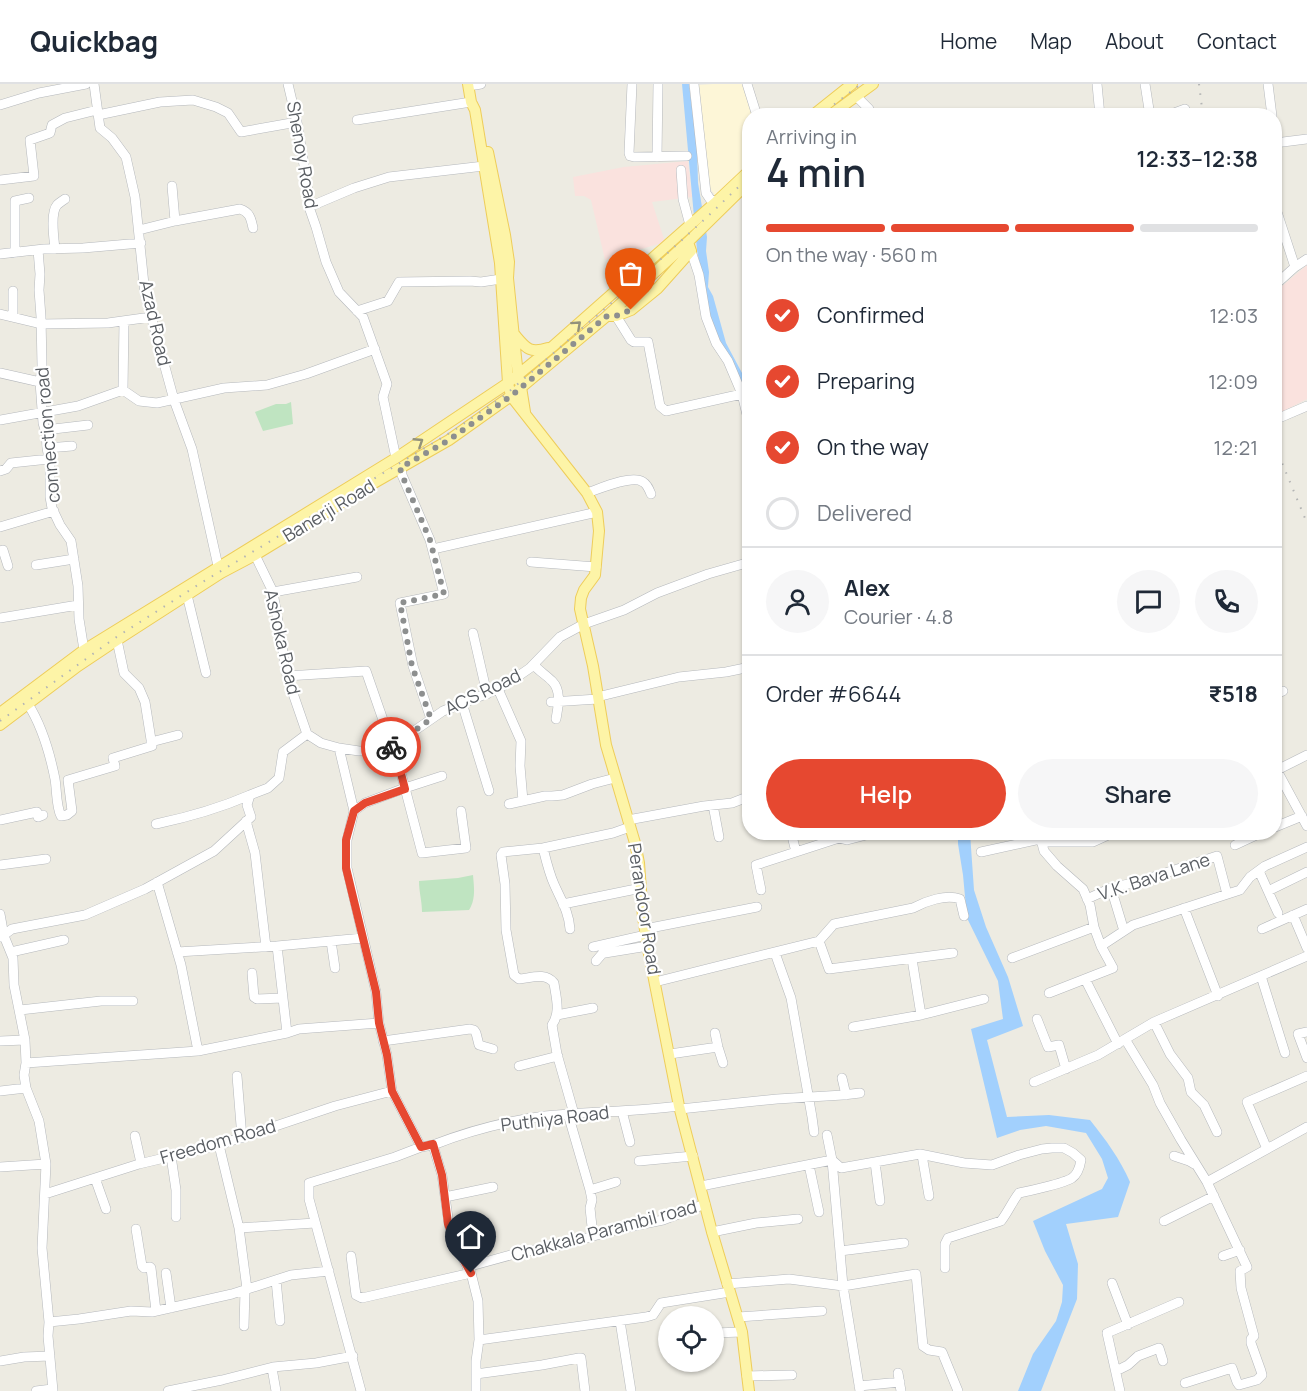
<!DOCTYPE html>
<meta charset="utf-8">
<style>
:root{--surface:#fff;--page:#f6f6f7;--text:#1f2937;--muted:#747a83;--line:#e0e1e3;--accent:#e64830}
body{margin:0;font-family:Manrope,sans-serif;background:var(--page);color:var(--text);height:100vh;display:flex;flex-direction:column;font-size:22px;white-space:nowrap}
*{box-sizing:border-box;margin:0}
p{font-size:20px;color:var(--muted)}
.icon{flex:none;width:33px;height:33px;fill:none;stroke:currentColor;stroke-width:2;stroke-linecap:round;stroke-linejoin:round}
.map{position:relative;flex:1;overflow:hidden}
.drawer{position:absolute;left:742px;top:24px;width:540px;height:732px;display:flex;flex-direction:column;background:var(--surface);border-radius:24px;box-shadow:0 2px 4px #0004}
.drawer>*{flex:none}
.tools{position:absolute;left:658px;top:1222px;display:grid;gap:12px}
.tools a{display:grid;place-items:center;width:66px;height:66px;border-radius:50%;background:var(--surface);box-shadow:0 2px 4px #0004;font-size:30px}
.pin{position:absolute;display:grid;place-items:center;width:51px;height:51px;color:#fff;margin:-62px -26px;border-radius:50% 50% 50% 0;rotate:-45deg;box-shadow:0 0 6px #0007}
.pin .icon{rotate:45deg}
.courier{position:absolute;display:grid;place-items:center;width:60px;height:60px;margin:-30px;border:4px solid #e64830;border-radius:50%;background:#fff;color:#222;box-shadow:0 2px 8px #0007}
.head em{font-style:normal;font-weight:600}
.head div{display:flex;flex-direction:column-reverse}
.head{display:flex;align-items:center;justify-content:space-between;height:102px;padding:0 24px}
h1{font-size:39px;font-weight:600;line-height:45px}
.bar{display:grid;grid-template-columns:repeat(4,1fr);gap:9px 6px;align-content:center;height:72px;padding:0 24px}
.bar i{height:8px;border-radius:4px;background:var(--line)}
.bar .on{background:var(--accent)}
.bar p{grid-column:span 4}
.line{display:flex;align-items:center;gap:15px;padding:0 24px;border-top:2px solid var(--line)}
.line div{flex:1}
.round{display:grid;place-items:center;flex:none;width:63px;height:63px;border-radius:32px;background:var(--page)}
ol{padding:0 24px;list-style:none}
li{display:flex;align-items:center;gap:18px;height:66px}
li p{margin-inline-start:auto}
li .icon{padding:6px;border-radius:50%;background:var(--accent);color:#fff;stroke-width:4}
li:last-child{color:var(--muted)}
li i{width:33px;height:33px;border:3px solid var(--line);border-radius:50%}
.button{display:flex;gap:12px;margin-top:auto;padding:12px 24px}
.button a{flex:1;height:69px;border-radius:36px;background:var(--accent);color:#fff;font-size:24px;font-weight:600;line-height:69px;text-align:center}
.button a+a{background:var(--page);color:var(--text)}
header{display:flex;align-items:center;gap:36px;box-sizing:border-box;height:84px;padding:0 30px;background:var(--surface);border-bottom:2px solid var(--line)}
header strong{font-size:28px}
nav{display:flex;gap:33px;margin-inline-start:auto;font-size:21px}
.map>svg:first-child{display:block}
.commercial{fill:#fdf6d7}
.medical{fill:#fae2de}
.green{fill:#bfe4c1}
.water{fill:#a2d0fd}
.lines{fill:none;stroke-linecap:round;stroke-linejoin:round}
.minor-casing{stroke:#b5b8bc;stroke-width:10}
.major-casing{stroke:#eecd5a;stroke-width:12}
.minor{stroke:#fff;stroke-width:9}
.major{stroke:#fdf4a7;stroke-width:10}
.rail{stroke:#b3b4b4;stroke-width:2;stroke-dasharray:1.5 8;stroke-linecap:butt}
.oneway{stroke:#93927b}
.done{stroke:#8d8f8f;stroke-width:6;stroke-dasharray:0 10.8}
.route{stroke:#e64830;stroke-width:8}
.labels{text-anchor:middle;stroke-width:4.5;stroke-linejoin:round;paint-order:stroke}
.street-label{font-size:18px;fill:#5a5e63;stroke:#fff}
</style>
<header>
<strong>Quickbag</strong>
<nav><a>Home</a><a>Map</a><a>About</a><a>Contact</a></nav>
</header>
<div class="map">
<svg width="1307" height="1307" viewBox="0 0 1307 1307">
<rect width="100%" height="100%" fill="#edebe2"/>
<path class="commercial" d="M713,0h33l9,31 -5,1v48l-34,33 -5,-7 -3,-7 -9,-98z"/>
<path class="medical" d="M688,77l4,36 -40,5 13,40 -60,18 -14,-60 -7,-4h-9l-2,-19 51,-10z
M1307,181v134l-27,14 -5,-15v-106z"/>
<path class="green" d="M291,318l2,22 -30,7 -8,-19 21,-8h10z
M473,791c1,12 3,24 -4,35l-47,2c0,-11 -3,-20 -3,-31l39,-3z"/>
<path class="water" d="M682,0h7l8,64 1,35 9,54 -1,14 3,21 -1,15 5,9 13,47 24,45v23l-40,-89 -13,-72z
M958,749h12l4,57 12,37 22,50 15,49 -36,14 20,77 42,-2 41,5c16,20 30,39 40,62l-12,35 -52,7 12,40 -1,35 -36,92h-23l15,-37 23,-33 6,-19 1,-17 -18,-34 -12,-30 69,-32 6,-11 -6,-19 -16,-26 -40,-7 -26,4 -23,8 -26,-109 32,-10 -5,-38 -31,-63 -4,-43 -5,-31z"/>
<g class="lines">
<defs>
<path id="minor" d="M94,0l6,44 12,10 14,19 9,40 10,97 29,106 18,49 26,117 3,6
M288,0l9,38 10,62 2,23 7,20 10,35 13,30 24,25 24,67 -4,13 13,61
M632,0l-3,69 1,3 4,1 53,-1
M694,0l12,109 4,6 6,3
M747,0l10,32
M1097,0l3,32
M1145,0l5,32
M1268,0l4,32
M475,1l6,-1
M856,12l13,13 3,7
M0,21l39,-12 47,-9
M98,31l62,-13 33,-2 23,7 12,6 13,19 56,-10
M1166,32l19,-7
M357,36l114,-18
M1275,59l32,-4
M1275,60l2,68 18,55
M657,73l1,-73
M681,86l2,29 7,26
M0,96l34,-4 -4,-36 20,-7 2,-8 13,-7 32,-8
M172,102l3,35
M309,123l45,-19 35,-11 95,-11
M139,146l36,-9 65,-12c10,3 11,10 13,19
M55,165c-1,-10 -5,-36 2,-44 2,-2 5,-4 8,-6
M38,166l2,24 -1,16 2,27 1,49 -2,16 3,41 3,10 1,15 3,16v33l2,11 8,17 11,16 7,45 1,33 5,31
M15,169v-52l14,-3
M0,170l44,-5 39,-1 58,-5
M1275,201l20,-18 12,-8
M357,227l31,-10 11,-19 71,-1 11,1 20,-3
M0,230l41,10 67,-1 43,-6
M616,232l15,24 3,2h14l12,64 6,5 76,-17 -14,-33 -12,-18 -10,-26 -7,-42 -8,-24
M13,233v-26
M0,289l40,9
M123,306l1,-69
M742,310l7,29 1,8
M1275,322l4,12 28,-12
M0,336l78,-14 45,-16 16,11 18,2 67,-15 43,-3 39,-11 69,-25
M45,346l43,-5
M47,364l25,-2
M401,384l1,7 28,65 14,54 -44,9 13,63 18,53
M0,387l6,-2 5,-6 38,-4
M587,409c12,-4 45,-19 56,-11 4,2 6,7 8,12
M0,443l54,-16
M433,465l164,-37
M0,467l3,-1 5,16
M255,471l18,37 14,84 20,58 14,9 18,5 15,63 -7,29v28l29,124 3,31 8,32 5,36 29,56 12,-2 9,30 7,50 9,25 13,23 7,28 1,39 -3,21v30
M531,478l65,5
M36,481l38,-6
M273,508l84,-15
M187,511l19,78
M0,534l78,-13
M473,549l14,61
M534,581c5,6 12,10 18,16 10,10 6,26 4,38
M287,592l79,-5 33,95 6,22 -40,15 -11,8
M498,605l23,52 -1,25 3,35
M1275,610l8,-3
M597,613l82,-20 47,-5 24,-5
M551,618l47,-3
M462,619l27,88
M28,620c14,22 22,50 27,75 2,12 1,27 6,37l6,-1 5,-4 -4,-31 47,-14 -2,-8 39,-12 -7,-44 -6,-14 -15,-15 -7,-33
M151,658l27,-7
M339,664l20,3h16l16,-4 52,-36 55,-22 19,-12 13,-9 30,-31 24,-13 40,-14 33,-17 51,-19 42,-12
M1275,683l32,59
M1275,687l32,-16
M442,692l-37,12 17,65 44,-5 -5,-37
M509,720l36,-8h7l11,-1 29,-11 23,-6
M713,721l6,32
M0,736l37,-8 1,5 5,-2
M628,736l76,-14 28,-3 18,-7
M246,737l9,32 11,94
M156,740c33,-7 64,-16 94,-29
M1275,743l27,-11
M791,748l5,20
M923,748l1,2
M1039,748l5,19 13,15 26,23 7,16 4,22 7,19 12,22 -64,25
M1041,758h52l22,-10
M1235,761l28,-13
M543,764c3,12 6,25 11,36 7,16 15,28 16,45
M981,768l59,-13
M0,781l46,-6
M1259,787l9,20
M157,798l24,83 17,86
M1111,804l13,43
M761,806l-5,-25 83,-27 8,2 31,-8
M1087,815l24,-11 30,-7 76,-25 10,38
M563,820l78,-16
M1184,824l34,88
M1278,829l-10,-22 39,-19
M0,830l4,22 9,22 1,27 11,55 1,23 -2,12 2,13 13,33 7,43 -4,84 7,74 -1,14 5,55
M1293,831l14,33
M645,845l112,-22
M1262,845l45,-20
M1,853l11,-8 73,-14 60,-26 69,-38 37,-34 -4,-12 3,-10 18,-7 11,-10 4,-26 24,-18
M331,857l4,27
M819,857l10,28 124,-16
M1101,862l32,-21 107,-35 10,-13 15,-11 42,-19
M593,863l53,-12
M11,868l53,-12
M177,868l100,-6 86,-8
M775,869l16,45 21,119 2,15
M1012,874l82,-31
M912,875l9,56
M596,877l6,-7 3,-1 43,-7
M252,889l2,24 3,2 26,-1
M1261,892l24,77
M1085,895l33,65
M655,898l164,-41 15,-17 79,-16c13,-7 33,-14 47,-9l4,17
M20,926l81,-9h32
M557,931l36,-7
M1037,935l11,28 11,-2 7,24
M1154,938l16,32 18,24 3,14 13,13 13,27
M853,943l68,-12 63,-16
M1307,948l-9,2 9,24
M287,949l12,-4 80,-6
M715,949l3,14 5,16
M1125,955l28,46 7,18 21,37 26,42 40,85 -7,4 1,17 13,48 -3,3v4l10,28 1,4 -5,5 -18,5 -2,-3 -5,-14 -47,15
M0,957l25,-1
M383,957l87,-12 4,1 2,3 3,12 14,4
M670,970l48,-7
M26,979l172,-12 89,-18 -10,-87
M519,982l39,-10
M237,992l5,62
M842,994l4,17
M1034,998l64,-27 56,-33 153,-66
M0,1007l26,-3
M680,1025l97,-10 66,-4 17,-2
M622,1027l8,31
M568,1030l22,76 2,10 -2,8 3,28
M574,1030l-17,-60 -5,-29c9,-13 4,-27 2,-42 -9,-11 -23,-5 -35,-4l-5,-4 -8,-45 -1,-46 -4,-29 2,-3 40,-4 70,-15 17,-6
M827,1051l5,25 11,126 17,105
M135,1052l6,27
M219,1061l20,83 8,61
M433,1061c36,-14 74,-24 112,-29 45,-5 90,-4 134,-10
M1267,1065l-20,-47 60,-26
M922,1071l7,41
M171,1072l5,34v27
M1174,1072l15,5 5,3
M639,1077l54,-5
M875,1078l5,39
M809,1081l10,47
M0,1083l46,-3
M95,1094l11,31
M1207,1098l100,-55
M701,1102l131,-26 9,8 79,-14 44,9 28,2 27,-10 23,-6 10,-1h12l9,5 8,7c-1,6 -3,14 -9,18 -7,5 -43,13 -53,15 -7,9 -11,19 -18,28l-53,17 -3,6v24
M590,1106l26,-8
M45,1110l94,-30 80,-19 116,-39 57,-15
M445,1113l48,-10
M1164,1137l50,-25
M239,1144l76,-5
M136,1145l6,37 2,2 6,-1 1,1 5,43
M712,1148l44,-9 42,-4
M840,1167l64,-8
M351,1172l5,39 6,3 109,-25
M1223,1172l17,-6
M467,1183l51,-14 43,-8 58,-16 44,-9 42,-16
M166,1189l5,35
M276,1196l4,41
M1112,1199l16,42
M727,1200l62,-5 54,7 73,-12 7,72 6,4 13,2 16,39
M738,1233l84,-6
M620,1237l11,70
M49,1238l30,-3 52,-8 21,1 80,-18 59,-19 38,-4
M244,1242l1,-36
M714,1249l28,-1
M479,1256l167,-23 7,-2 8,-12 69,-11
M0,1277l24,-4 26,-1
M272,1284l4,23
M1116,1287l12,-6 10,-9 21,-8 4,13
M898,1289l3,18
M476,1290l66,-9 37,-7h2l4,33
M747,1292l45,-1
M859,1302l41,-4
M36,1307l16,-2
M168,1307l54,-11 51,-13 43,-4 37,-7
M361,1307l-52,-192v-16l86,-26 26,-10
M1120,1307l-13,-58 72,-31"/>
<path id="major" d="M468,0l3,18 4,8 25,153 8,120 3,13 76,97 10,19 2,19 -4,44 -11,15 -3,8 -1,11 13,57 13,79 29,98 4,20 4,54 5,32 31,157 33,126 30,100 7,59
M812,32l40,-32
M829,32l44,-32
M488,68l17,83 4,27 -1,16 8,79 2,18 3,12 4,25
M607,232h9l15,-6 27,-22 33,-37 -3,-9
M514,250c12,14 15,20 34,14
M0,629l84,-63 312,-192 112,-75 44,-36 164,-145 34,-32
M0,641l78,-59 39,-26 104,-67 34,-18 112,-68 82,-47 62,-44 96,-80 81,-74 62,-61"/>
</defs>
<use href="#minor" class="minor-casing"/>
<use href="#major" class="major-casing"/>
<use href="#minor" class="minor"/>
<use href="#major" class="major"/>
<path class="rail" d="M1199,0l4,32
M819,32l42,-32
M1275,362l32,77
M0,637l115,-83 86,-55 252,-152 51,-35 135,-117 67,-61 44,-42"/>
</g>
<defs><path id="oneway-chevron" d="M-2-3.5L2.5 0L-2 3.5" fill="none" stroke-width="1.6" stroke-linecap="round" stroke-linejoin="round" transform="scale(1.5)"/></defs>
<g class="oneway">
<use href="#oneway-chevron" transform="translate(577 241) rotate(-42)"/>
<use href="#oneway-chevron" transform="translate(419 358) rotate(-33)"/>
</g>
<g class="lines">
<path class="done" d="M391,663l40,-28 -19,-53 -12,-63 44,-9 -14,-54 -28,-65 -2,-7 49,-28 62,-44 96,-80h9l15,-6"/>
<path class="route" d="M391,663l8,19 6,23 -40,14 -11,8 -8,29v28l30,124 3,31 8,32 5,36 29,56 12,-3 9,31 6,49 10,26 13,23"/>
</g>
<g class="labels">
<g class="street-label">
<text transform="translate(302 71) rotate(80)" y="6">Shenoy Road</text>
<text transform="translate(155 239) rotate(77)" y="6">Azad Road</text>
<text transform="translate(48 351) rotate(-95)" y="6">connection road</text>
<text transform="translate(329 427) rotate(-31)" y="6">Banerji Road</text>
<text transform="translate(282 558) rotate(77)" y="6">Ashoka Road</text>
<text transform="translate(483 608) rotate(-26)" y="6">ACS Road</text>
<text transform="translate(1154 793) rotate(-18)" y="6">V.K. Bava Lane</text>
<text transform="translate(644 825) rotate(81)" y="6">Perandoor Road</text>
<text transform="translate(555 1035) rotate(-7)" y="6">Puthiya Road</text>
<text transform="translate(218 1058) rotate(-16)" y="6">Freedom Road</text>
<text transform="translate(604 1147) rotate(-15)" y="6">Chakkala Parambil road</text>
</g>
</g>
</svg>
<div class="tools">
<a><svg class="icon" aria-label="locate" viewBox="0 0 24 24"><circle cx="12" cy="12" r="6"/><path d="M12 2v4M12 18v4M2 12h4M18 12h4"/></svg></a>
</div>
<div class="pin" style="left:631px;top:226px;background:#ea580c"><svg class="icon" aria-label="bag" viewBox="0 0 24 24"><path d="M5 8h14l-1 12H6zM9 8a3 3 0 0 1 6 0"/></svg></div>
<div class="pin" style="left:471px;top:1189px;background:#1f2937"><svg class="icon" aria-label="home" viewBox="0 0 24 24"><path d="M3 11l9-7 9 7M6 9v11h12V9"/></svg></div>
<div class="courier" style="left:391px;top:663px"><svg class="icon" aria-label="bike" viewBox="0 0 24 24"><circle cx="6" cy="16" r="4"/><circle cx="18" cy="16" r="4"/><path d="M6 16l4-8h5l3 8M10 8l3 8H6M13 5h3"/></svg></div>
<section class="drawer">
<div class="head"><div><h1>4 min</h1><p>Arriving in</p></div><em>12:33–12:38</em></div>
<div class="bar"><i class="on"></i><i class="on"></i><i class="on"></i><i></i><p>On the way · 560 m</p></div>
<ol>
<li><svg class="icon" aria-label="check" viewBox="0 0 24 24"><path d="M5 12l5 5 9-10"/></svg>Confirmed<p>12:03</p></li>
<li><svg class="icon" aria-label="check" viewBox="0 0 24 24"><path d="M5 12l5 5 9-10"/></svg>Preparing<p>12:09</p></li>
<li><svg class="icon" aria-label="check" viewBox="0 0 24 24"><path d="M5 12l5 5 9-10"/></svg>On the way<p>12:21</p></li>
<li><i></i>Delivered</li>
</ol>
<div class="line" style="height:108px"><a class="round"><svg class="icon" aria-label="person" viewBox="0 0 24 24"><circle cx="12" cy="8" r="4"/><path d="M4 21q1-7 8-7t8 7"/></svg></a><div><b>Alex</b><p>Courier · 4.8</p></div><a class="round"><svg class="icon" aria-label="chat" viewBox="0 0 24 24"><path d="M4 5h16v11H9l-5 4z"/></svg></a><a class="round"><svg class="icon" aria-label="phone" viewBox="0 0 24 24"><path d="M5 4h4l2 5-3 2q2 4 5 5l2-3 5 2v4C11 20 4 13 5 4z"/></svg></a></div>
<div class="line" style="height:78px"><div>Order #6644</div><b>₹518</b></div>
<div class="button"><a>Help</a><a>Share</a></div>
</section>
</div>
